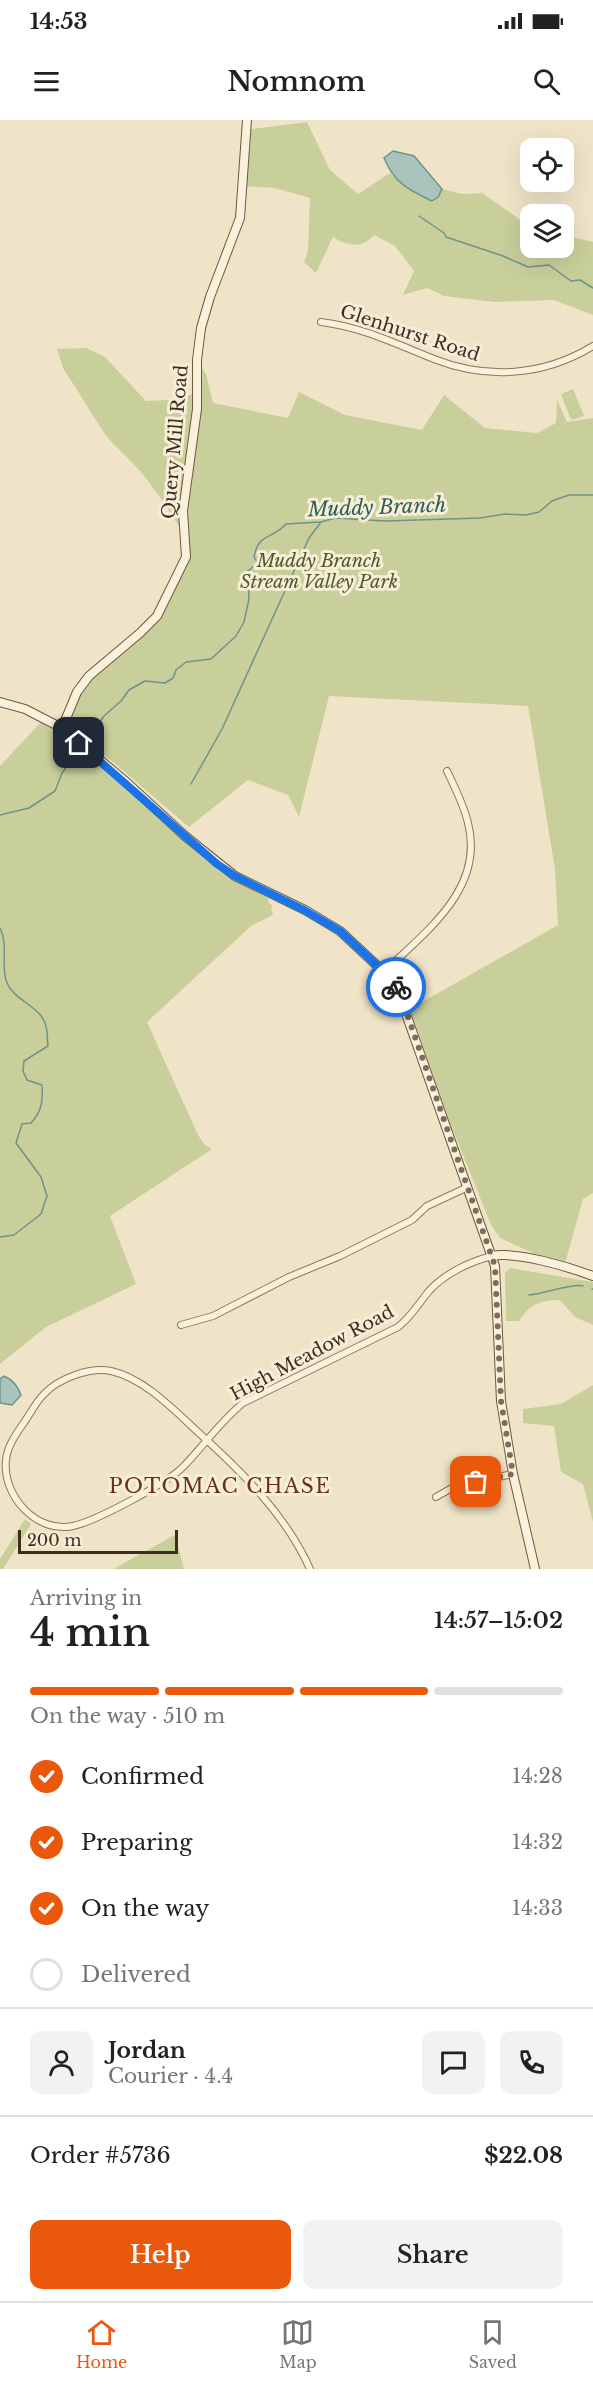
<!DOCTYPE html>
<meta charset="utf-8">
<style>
:root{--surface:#fff;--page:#f2f2f2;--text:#222;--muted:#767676;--line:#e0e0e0;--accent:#ea580c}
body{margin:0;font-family:"Libre Baskerville",serif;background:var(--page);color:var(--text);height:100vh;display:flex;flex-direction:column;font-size:22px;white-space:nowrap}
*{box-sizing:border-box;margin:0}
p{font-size:20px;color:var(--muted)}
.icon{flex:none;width:33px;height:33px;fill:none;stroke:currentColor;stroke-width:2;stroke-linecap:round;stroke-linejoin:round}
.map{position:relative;height:1449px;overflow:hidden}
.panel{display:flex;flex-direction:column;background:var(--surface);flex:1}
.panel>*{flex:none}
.buttons{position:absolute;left:520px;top:18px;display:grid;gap:12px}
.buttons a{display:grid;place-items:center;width:54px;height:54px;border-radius:12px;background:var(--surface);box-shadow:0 6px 24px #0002;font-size:30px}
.scale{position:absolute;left:18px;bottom:15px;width:160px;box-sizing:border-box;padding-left:6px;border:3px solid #3d2e20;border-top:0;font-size:16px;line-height:21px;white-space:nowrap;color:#3d2e20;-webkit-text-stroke:4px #f7eed8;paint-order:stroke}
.pin{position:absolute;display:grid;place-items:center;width:51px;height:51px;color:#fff;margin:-26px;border-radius:12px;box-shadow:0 3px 9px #0006}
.courier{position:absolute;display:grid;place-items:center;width:60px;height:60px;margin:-30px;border:4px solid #1a73e8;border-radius:50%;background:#fff;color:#222;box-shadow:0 2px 8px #0007}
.overview em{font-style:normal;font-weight:600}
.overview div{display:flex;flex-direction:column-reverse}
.overview{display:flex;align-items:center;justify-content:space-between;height:102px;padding:0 30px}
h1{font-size:39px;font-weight:600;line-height:45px}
.bar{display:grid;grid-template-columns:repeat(4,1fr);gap:9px 6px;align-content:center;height:72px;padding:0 30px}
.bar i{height:8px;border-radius:4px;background:var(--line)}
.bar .on{background:var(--accent)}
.bar p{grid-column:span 4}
.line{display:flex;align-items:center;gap:15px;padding:0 30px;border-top:2px solid var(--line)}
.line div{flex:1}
.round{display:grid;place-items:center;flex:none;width:63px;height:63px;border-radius:12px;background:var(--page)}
ol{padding:0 30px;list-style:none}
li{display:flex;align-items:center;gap:18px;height:66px}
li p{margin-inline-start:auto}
li .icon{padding:6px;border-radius:50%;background:var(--accent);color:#fff;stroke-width:4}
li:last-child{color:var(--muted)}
li i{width:33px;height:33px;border:3px solid var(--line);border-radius:50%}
.primary-button{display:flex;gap:12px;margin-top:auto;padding:12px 30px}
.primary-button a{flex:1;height:69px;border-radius:12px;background:var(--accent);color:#fff;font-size:24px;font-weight:600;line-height:69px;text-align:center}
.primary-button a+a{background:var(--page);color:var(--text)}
.status{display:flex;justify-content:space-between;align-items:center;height:42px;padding:0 30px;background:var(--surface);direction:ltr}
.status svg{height:16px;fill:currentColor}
header{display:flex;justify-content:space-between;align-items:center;height:78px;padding:0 30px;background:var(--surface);font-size:27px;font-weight:600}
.tab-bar{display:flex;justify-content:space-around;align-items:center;height:84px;border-top:2px solid var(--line);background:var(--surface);font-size:16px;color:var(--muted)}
.tab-bar a{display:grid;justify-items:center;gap:3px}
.tab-bar .on{color:var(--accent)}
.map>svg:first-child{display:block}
.green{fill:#c9cf9b}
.water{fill:#a9c4bc;stroke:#6f938a;stroke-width:1.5}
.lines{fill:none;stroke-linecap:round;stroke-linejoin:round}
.stream{stroke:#6f938a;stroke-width:1.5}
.street-casing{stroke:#8d765c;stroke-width:8}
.secondary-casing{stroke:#6f573f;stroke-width:10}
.street{stroke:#faf1dc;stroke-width:6}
.secondary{stroke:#faf1dc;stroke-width:8}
.done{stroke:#7c6e5b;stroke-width:6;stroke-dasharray:0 10.8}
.route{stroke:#1a73e8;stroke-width:8}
.labels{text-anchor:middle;stroke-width:6;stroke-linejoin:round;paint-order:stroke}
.street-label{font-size:18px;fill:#3d2e20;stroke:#f7eed8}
.park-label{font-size:18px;font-style:italic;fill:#4d5a26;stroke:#f7eed8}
.water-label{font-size:20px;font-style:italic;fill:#2f5d5a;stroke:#f7eed8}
.neighbourhood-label{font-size:20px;letter-spacing:1.5px;fill:#6b2e1e;stroke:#f7eed8}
</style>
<div class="status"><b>14:53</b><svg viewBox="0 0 49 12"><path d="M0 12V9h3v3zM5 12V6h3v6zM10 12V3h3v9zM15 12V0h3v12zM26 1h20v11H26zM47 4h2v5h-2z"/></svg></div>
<header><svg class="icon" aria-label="menu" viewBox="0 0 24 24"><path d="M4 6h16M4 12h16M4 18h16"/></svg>Nomnom<svg class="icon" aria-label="search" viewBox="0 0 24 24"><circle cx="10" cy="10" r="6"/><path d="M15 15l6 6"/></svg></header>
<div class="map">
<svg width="593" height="1449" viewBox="0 0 593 1449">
<rect width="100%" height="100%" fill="#f0e4c8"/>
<path class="green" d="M250,0l2,9 55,-7 23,48 28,24 32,-21 17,16 31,8 4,-8 20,5 20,-1 40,28 9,4v23h33v-13l29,7v73l-39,-15 -59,2 -51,-6 -17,-8 -24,7 11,-24 -19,-25 -21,-11c-13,14 -26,11 -41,2l-17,36 -12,-11 4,-11 2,-53 -35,-10 -33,-2z
M86,228l19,9 41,44 23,-1 28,-7v-33l9,14 7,29 75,15 11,-26 46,23 77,15 22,-35 41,33 52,5 19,-10 1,-23 10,22 26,-4v775l-10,6 -19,68 -64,-29 -9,-13 -44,-110 -37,-106 148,-84 -3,-56 -27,-163 -199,-10 -30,121 -11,-22 -40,-15 -59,47 -97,-83 -3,2 -21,-18 1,-8 12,-26 11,-15 68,-63 29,-74 -27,-42 -20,-27 -36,-37 -43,-68 -6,-19z
M573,269l11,27 -13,4 -10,-26z
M41,602c81,51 141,134 227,176l1,5 4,3 -2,2 2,7 -22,11 -104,96 51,113 6,9 8,5 -102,67 26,68 -90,43 -46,37v-598z
M510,1148l83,14v43l-18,-8 -15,-17c-21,1 -29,3 -41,21h-13l-1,-48z
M593,1265v137l-10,-38 -22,-12 -7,-46 -31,-3v-14l38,-5z
M25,1399l6,5 -28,45h-3v-10z
M175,1415l9,34h-71z"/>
<path class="water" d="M393,31l21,5 28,33 -4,8 -6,4c-23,-11 -38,-18 -48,-43z
M4,1256c9,4 14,10 17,19l-9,10 -12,-2v-24z"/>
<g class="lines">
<path class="stream" d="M419,96l25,17 2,4 57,19 25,11 21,-2 22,16 9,-1 13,8
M84,624l20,-28 17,-15 8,-11 16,-9 20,2 8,-5 3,-8 10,-8 25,-3 25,-23 8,-14 5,-23 -1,-17 -4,-8 14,-11 -4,-6c4,-24 19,-18 32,-33l35,-2 14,-4 50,3 95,-3 25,-4 21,1 13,-3 13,-11 17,-6h24
M191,664l31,-55 87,-191 12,-16
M0,695l29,-7 26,-17 7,-18 19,-26
M0,808c9,18 0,38 7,55 7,17 32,23 38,40 3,7 2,16 3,23l-24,15 -1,10 4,9 15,5c1,16 0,26 -11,38l-9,1 -6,19 25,34 6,19 -6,18 -27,21 -14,2
M592,1169h1
M529,1175c14,-1 44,-12 54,-9"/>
<defs>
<path id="street" d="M321,202c41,5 75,22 113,37 53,21 110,17 159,-13
M384,852c42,-41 101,-83 84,-149 -4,-18 -13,-35 -21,-52
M181,1205l32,-9 76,-39 51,-21 72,-36 15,-14 41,-19
M436,1377l21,-12 56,-11
M310,1449c-24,-54 -68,-97 -111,-136 -24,-22 -55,-55 -88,-62 -21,-4 -52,7 -67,23 -8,8 -14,20 -21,30 -7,10 -16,23 -17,36 -4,36 31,74 67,66 23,-5 95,-43 111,-60 20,-21 37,-45 59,-63l155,-76c13,-10 21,-24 31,-36 15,-17 42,-30 63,-35"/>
<path id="secondary" d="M0,582l25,7 37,19 62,52 61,56 50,40 70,34 35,21 44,41 14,19 97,275 6,135 12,73 22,95
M62,608l15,-36 12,-16 51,-43 17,-17 29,-59 -3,-46 14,-102v-49l4,-32 9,-31 30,-79 7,-98
M492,1136c24,-5 77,11 101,20"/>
</defs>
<use href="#street" class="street-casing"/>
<use href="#secondary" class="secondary-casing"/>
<use href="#street" class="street"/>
<use href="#secondary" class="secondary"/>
</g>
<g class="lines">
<path class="done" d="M396,867l10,24 89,255 6,135 12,73 -37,8"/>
<path class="route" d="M79,623l138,121 18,12 69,34 36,21 44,41 12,15"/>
</g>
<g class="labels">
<g class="street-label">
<text transform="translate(410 213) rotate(18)" y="6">Glenhurst Road</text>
<text transform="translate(175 322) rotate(-85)" y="6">Query Mill Road</text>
<text transform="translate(312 1233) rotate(-28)" y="6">High Meadow Road</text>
</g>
<g class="park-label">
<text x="319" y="447">Muddy Branch<tspan x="319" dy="21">Stream Valley Park</tspan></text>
</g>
<g class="water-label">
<text transform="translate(377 387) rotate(-2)" y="7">Muddy Branch</text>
</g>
<g class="neighbourhood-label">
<text x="220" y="1373">POTOMAC CHASE</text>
</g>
</g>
</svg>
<div class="buttons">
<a><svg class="icon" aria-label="locate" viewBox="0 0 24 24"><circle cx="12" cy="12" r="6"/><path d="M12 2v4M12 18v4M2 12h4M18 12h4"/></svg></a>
<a><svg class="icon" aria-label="layers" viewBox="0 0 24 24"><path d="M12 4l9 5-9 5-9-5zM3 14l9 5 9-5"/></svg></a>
</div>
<div class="scale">200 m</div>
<div class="pin" style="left:476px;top:1362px;background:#ea580c"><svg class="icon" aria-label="bag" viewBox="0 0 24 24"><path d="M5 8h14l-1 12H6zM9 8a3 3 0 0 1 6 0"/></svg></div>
<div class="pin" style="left:79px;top:623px;background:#1f2937"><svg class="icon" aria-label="home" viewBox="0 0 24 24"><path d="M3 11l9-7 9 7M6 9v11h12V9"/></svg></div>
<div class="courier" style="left:396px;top:867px"><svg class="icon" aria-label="bike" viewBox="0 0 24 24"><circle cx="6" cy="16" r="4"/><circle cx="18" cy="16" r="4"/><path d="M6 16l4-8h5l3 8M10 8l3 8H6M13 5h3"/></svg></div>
</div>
<section class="panel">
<div class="overview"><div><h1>4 min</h1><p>Arriving in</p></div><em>14:57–15:02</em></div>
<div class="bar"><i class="on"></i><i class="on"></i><i class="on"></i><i></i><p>On the way · 510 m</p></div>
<ol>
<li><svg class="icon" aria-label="check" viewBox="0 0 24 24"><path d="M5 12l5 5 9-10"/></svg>Confirmed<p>14:28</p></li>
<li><svg class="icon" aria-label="check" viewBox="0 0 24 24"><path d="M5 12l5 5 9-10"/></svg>Preparing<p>14:32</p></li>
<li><svg class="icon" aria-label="check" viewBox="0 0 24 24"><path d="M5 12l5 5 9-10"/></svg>On the way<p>14:33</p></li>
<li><i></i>Delivered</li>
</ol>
<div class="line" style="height:108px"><a class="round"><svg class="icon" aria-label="person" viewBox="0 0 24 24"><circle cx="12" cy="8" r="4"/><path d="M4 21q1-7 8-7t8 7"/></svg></a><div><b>Jordan</b><p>Courier · 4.4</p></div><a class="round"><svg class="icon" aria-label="chat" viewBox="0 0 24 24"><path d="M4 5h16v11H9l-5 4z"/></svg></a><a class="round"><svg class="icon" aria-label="phone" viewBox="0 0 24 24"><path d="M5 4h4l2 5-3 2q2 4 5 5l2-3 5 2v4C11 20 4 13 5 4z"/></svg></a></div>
<div class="line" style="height:78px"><div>Order #5736</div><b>$22.08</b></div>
<div class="primary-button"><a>Help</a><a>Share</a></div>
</section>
<nav class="tab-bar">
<a class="on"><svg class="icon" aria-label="home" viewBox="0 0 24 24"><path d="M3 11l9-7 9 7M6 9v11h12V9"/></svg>Home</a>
<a><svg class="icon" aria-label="map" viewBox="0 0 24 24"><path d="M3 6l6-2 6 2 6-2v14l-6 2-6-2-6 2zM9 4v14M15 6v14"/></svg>Map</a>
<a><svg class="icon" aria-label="saved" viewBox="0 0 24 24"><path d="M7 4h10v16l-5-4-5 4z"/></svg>Saved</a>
</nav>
